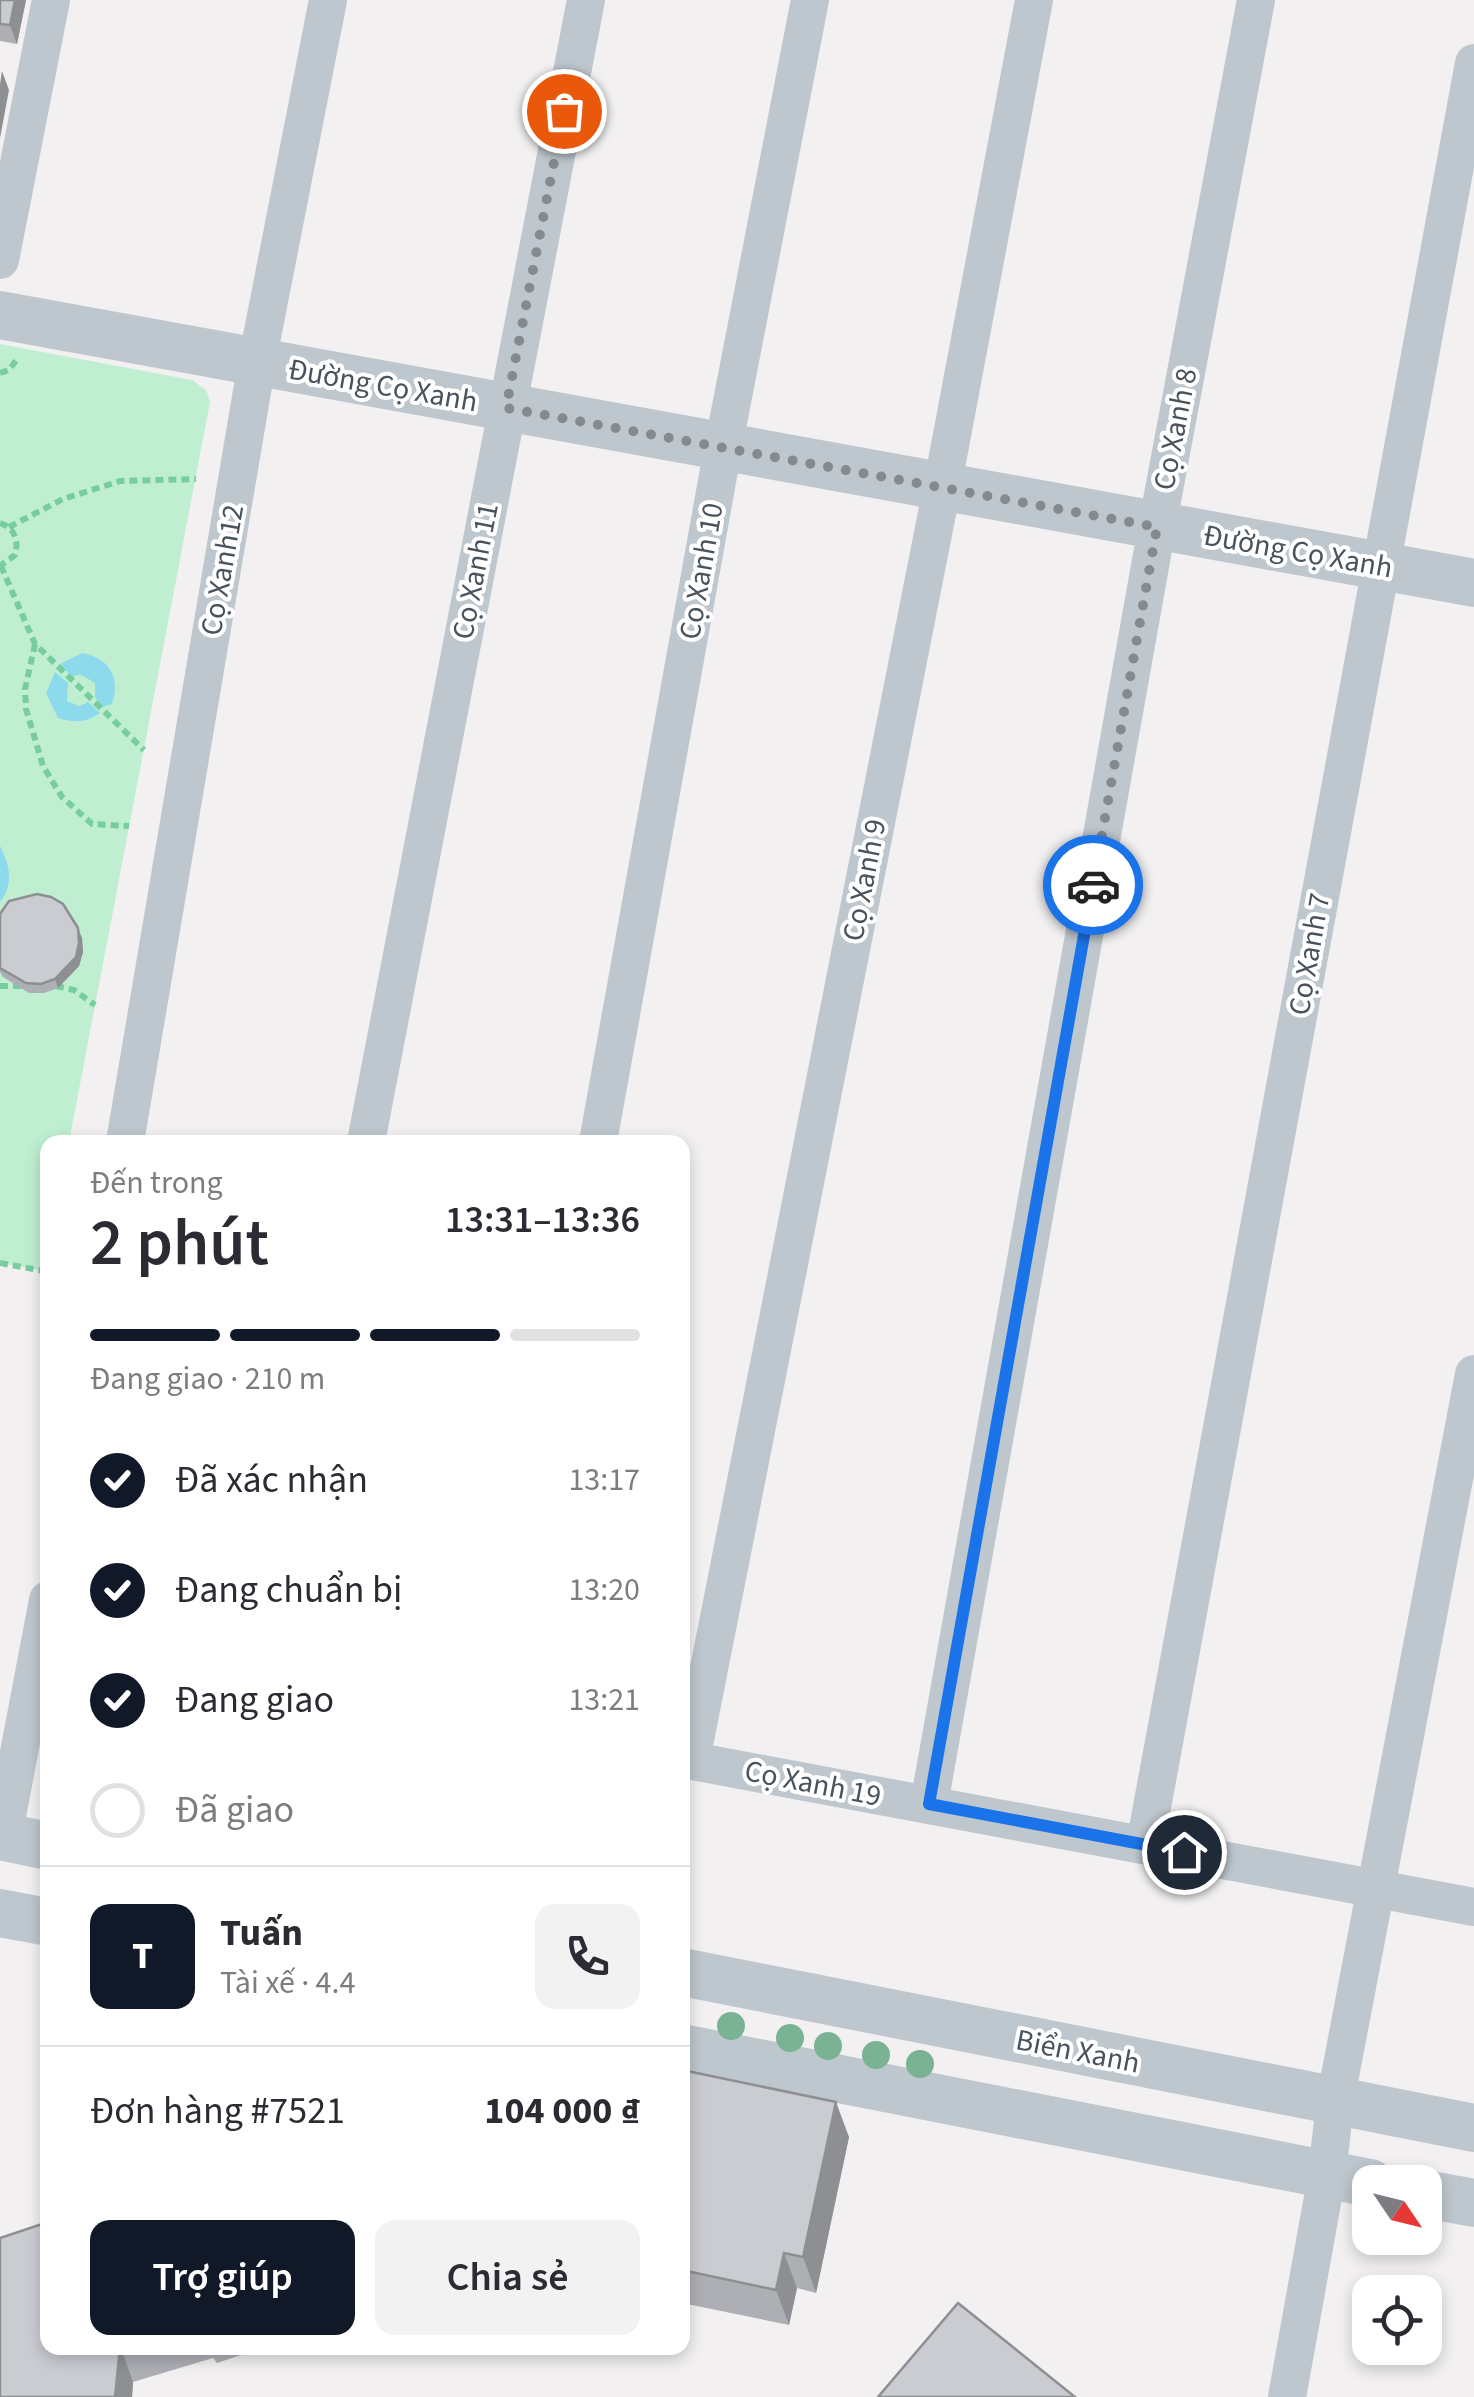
<!DOCTYPE html>
<html lang="vi">
<meta charset="utf-8">
<style>
:root{--surface:#fff;--page:#f2f2f3;--text:#2b2b33;--muted:#7c7c81;--line:#e1e1e2;--accent:#111827}
body{margin:0;font-family:"Source Sans 3",sans-serif;background:var(--page);color:var(--text);height:100vh;display:flex;flex-direction:column;font-size:38px;white-space:nowrap}
*{box-sizing:border-box;margin:0}
p{font-size:32px;color:var(--muted)}
.icon{flex:none;width:55px;height:55px;fill:none;stroke:currentColor;stroke-width:2;stroke-linecap:round;stroke-linejoin:round}
.map{position:relative;flex:1;overflow:hidden}
.details{position:absolute;left:40px;top:1135px;width:650px;height:1220px;display:flex;flex-direction:column;background:var(--surface);border-radius:20px;box-shadow:0 5px 15px #0003}
.details>*{flex:none}
.needle{width:65px;rotate:125deg}
.fabs{position:absolute;left:1352px;top:2165px;display:grid;gap:20px}
.fabs a{display:grid;place-items:center;width:90px;height:90px;border-radius:20px;background:var(--surface);box-shadow:0 5px 15px #0003;font-size:50px}
.pin{position:absolute;display:grid;place-items:center;width:85px;height:85px;color:#fff;margin:-42px;border:5px solid #fff;border-radius:50%;box-shadow:0 2px 10px #0007}
.courier{position:absolute;display:grid;place-items:center;width:100px;height:100px;margin:-50px;border:8px solid #1a73e8;border-radius:50%;background:#fff;color:#222;box-shadow:0 2px 12px #0007}
.summary em{font-style:normal;font-weight:600}
.summary div{display:flex;flex-direction:column-reverse}
.summary{display:flex;align-items:center;justify-content:space-between;height:170px;padding:0 50px}
h1{font-size:65px;font-weight:600;line-height:75px}
.bar{display:grid;grid-template-columns:repeat(4,1fr);gap:15px 10px;align-content:center;height:120px;padding:0 50px}
.bar i{height:12px;border-radius:8px;background:var(--line)}
.bar .active{background:var(--accent)}
.bar p{grid-column:span 4}
.line{display:flex;align-items:center;gap:25px;padding:0 50px;border-top:2px solid var(--line)}
.line div{flex:1}
.round{display:grid;place-items:center;flex:none;width:105px;height:105px;border-radius:20px;background:var(--page)}
ol{padding:0 50px;list-style:none}
li{display:flex;align-items:center;gap:30px;height:110px}
li p{margin-inline-start:auto}
li .icon{padding:10px;border-radius:50%;background:var(--accent);color:#fff;stroke-width:4}
li:last-child{color:var(--muted)}
li i{width:55px;height:55px;border:5px solid var(--line);border-radius:50%}
.primary-button{display:flex;gap:20px;margin-top:auto;padding:20px 50px}
.primary-button a{flex:1;height:115px;border-radius:20px;background:var(--accent);color:#fff;font-size:40px;font-weight:600;line-height:115px;text-align:center}
.primary-button a+a{background:var(--page);color:var(--text)}
.map>svg:first-child{display:block}
.green{fill:#bfefd0}
.water{fill:#8cdaeb}
.lines{fill:none;stroke-linecap:round;stroke-linejoin:round}
.path{stroke:#77cda0;stroke-width:6;stroke-dasharray:8 5;stroke-linecap:butt}
.minor{stroke:#bec7ce;stroke-width:38}
.tertiary{stroke:#bec7ce;stroke-width:48}
.tree{fill:#7ab294}
.wall{fill:#aeafb5}
.shaded-wall{fill:#8d8f93}
.building{fill:#caccd2;stroke:#8d8f93;stroke-width:2.5}
.done{stroke:#848a90;stroke-width:10;stroke-dasharray:0 18}
.route{stroke:#1a73e8;stroke-width:12}
.labels{text-anchor:middle;stroke-width:8;stroke-linejoin:round;paint-order:stroke}
.street-label{font-size:30px;fill:#48535d;stroke:#fff}
</style>
<div class="map">
<svg width="1474" height="2397" viewBox="0 0 1474 2397">
<rect width="100%" height="100%" fill="#f2f0f0"/>
<path class="green" d="M0,344l192,36 14,10 4,12 -141,740h-21v113l-4,16 -44,-8z"/>
<path class="water" d="M82,653c27,5 39,24 30,51l-9,3 -8,-10v-14l-15,-9 -8,3 -12,-13z
M55,672l13,11 -1,18 12,5 9,-4 12,11c-15,10 -25,10 -42,5l-12,-25z
M0,846c10,19 14,38 0,56z"/>
<g class="lines">
<path class="path" d="M0,373l9,-3 8,-11
M0,523c15,5 19,17 15,32l-15,11
M9,527l54,-28 57,-18 76,-2
M1,566l34,78 109,106
M35,644l-10,45 1,20 17,57 19,31 30,27 37,2
M0,986h23
M56,986l18,4 21,15
M0,1263l44,8"/>
<path class="minor" d="M0,260l51,-260
M125,1142l132,-780 71,-362
M366,1142l220,-1142
M598,1142l125,-694 87,-448
M682,1759l792,148
M691,1760l251,-1272 92,-488
M929,1804l228,-1277 99,-527
M3,1837l45,-237
M1145,1845l329,-1782
M1287,2397l40,-222 8,-73 139,-728"/>
<path class="tertiary" d="M0,315l1474,268
M0,1836l48,10
M0,1913l48,9
M682,1972l792,156
M682,2048l688,135
M1425,2194l49,9"/>
</g>
<g class="tree">
<circle cx="731" cy="2026" r="14"/>
<circle cx="790" cy="2038" r="14"/>
<circle cx="828" cy="2046" r="14"/>
<circle cx="876" cy="2055" r="14"/>
<circle cx="920" cy="2064" r="14"/>
</g>
<path class="wall" d="M0,0h26l-9,44 -17,-3z
M0,914l82,24 1,14 -4,14 -21,22 -14,5h-15l-26,-16 -3,-5z
M682,2070l167,67 -33,156 -19,-5 -8,37 -107,-22z
M48,2348h202v4l-33,11 -4,-5 -80,24 -1,15h-132z"/>
<path class="shaded-wall" d="M15,0h11l-9,44 -7,-19z
M2,71l7,19 -9,48v-54z
M78,928l4,10 1,14 -4,14 -21,22 -3,-9z
M836,2102l13,35 -33,156 -13,-36z
M784,2253l13,35 -8,37 -13,-35z
M121,2348l12,34 -1,15h-17z"/>
<path class="building" d="M0,0h15l-5,25 -10,-1z
M37,894l14,3 12,7 15,24 1,15 -3,14 -21,22 -14,5 -15,-1 -26,-15v-54l9,-13z
M682,2070l154,32 -33,155 -19,-4 -8,37 -94,-20z
M48,2222v126h72l-5,49h-115v-159z
M958,2303l117,94h-197z"/>
<g class="lines">
<path class="done" d="M564,111l-58,297 651,119 -64,358"/>
<path class="route" d="M1093,885l-164,919 255,48"/>
</g>
<g class="labels">
<g class="street-label">
<text transform="translate(383 385) rotate(10)" y="10">Đường Cọ Xanh</text>
<text transform="translate(1175 429) rotate(-79)" y="10">Cọ Xanh 8</text>
<text transform="translate(1298 551) rotate(10)" y="10">Đường Cọ Xanh</text>
<text transform="translate(222 570) rotate(-80)" y="10">Cọ Xanh12</text>
<text transform="translate(475 571) rotate(-79)" y="10">Cọ Xanh 11</text>
<text transform="translate(701 571) rotate(-80)" y="10">Cọ Xanh 10</text>
<text transform="translate(864 880) rotate(-79)" y="10">Cọ Xanh 9</text>
<text transform="translate(1309 954) rotate(-80)" y="10">Cọ Xanh 7</text>
<text transform="translate(813 1783) rotate(11)" y="10">Cọ Xanh 19</text>
<text transform="translate(1078 2051) rotate(11)" y="10">Biển Xanh</text>
</g>
</g>
</svg>
<div class="fabs">
<a><svg class="needle" viewBox="-14 -14 28 28"><path d="M0-13l5 13h-10z" fill="#e53935"/><path d="M0 13l5-13h-10z" fill="#7c7c81"/></svg></a>
<a><svg class="icon" aria-label="locate" viewBox="0 0 24 24"><circle cx="12" cy="12" r="6"/><path d="M12 2v4M12 18v4M2 12h4M18 12h4"/></svg></a>
</div>
<div class="pin" style="left:564px;top:111px;background:#ea580c"><svg class="icon" aria-label="bag" viewBox="0 0 24 24"><path d="M5 8h14l-1 12H6zM9 8a3 3 0 0 1 6 0"/></svg></div>
<div class="pin" style="left:1184px;top:1852px;background:#1f2937"><svg class="icon" aria-label="home" viewBox="0 0 24 24"><path d="M3 11l9-7 9 7M6 9v11h12V9"/></svg></div>
<div class="courier" style="left:1093px;top:885px"><svg class="icon" aria-label="car" viewBox="0 0 24 24"><path d="M5 17H2v-5l4-1 3-4h7l3 4 3 1v5h-3M9 17h6M6 11h13"/><circle cx="7" cy="17" r="2"/><circle cx="17" cy="17" r="2"/></svg></div>
<section class="details">
<div class="summary"><div><h1>2 phút</h1><p>Đến trong</p></div><em>13:31–13:36</em></div>
<div class="bar"><i class="active"></i><i class="active"></i><i class="active"></i><i></i><p>Đang giao · 210 m</p></div>
<ol>
<li><svg class="icon" aria-label="check" viewBox="0 0 24 24"><path d="M5 12l5 5 9-10"/></svg>Đã xác nhận<p>13:17</p></li>
<li><svg class="icon" aria-label="check" viewBox="0 0 24 24"><path d="M5 12l5 5 9-10"/></svg>Đang chuẩn bị<p>13:20</p></li>
<li><svg class="icon" aria-label="check" viewBox="0 0 24 24"><path d="M5 12l5 5 9-10"/></svg>Đang giao<p>13:21</p></li>
<li><i></i>Đã giao</li>
</ol>
<div class="line" style="height:180px"><b class="round" style="background:var(--accent);color:#fff">T</b><div><b>Tuấn</b><p>Tài xế · 4.4</p></div><a class="round"><svg class="icon" aria-label="phone" viewBox="0 0 24 24"><path d="M5 4h4l2 5-3 2q2 4 5 5l2-3 5 2v4C11 20 4 13 5 4z"/></svg></a></div>
<div class="line" style="height:130px"><div>Đơn hàng #7521</div><b>104 000 ₫</b></div>
<div class="primary-button"><a>Trợ giúp</a><a>Chia sẻ</a></div>
</section>
</div>
